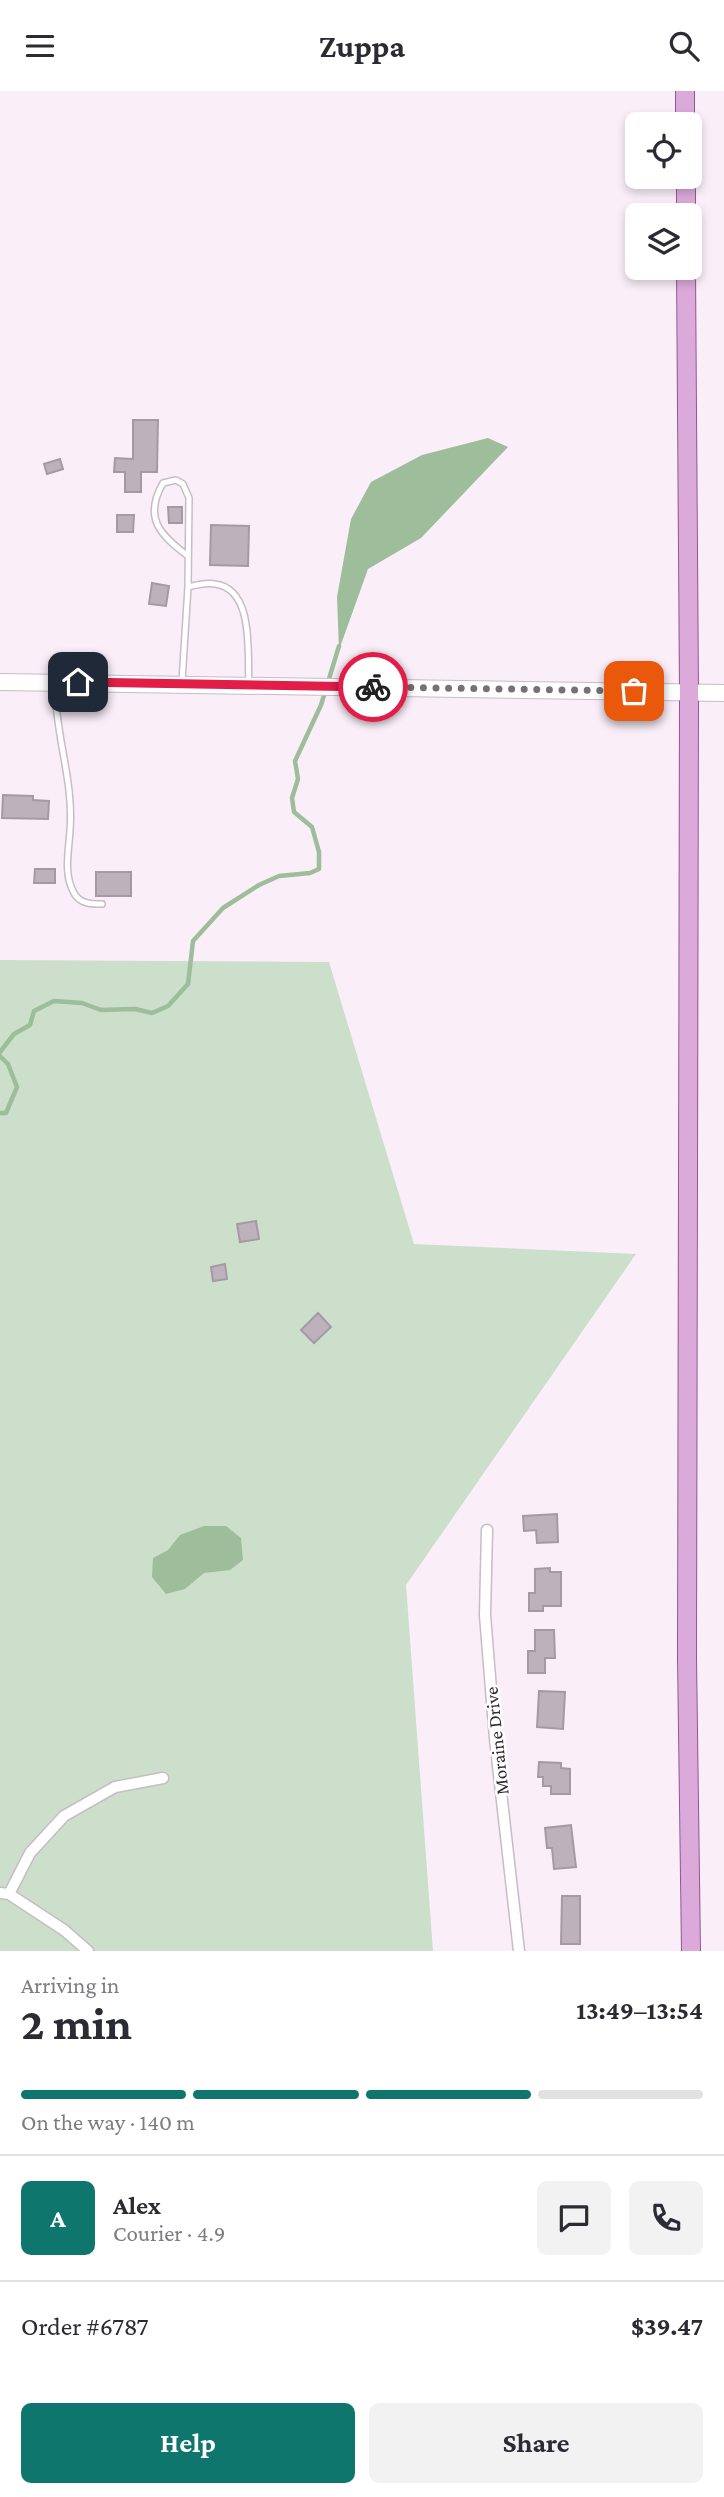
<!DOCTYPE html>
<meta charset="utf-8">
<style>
:root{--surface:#fff;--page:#f2f2f3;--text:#2b2b33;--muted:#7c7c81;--line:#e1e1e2;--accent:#0f766e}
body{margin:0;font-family:"Crimson Pro",serif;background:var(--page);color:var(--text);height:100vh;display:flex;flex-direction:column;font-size:26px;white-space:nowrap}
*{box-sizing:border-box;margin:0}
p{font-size:23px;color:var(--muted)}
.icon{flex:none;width:38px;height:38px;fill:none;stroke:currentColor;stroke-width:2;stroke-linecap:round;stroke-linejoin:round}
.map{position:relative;height:1860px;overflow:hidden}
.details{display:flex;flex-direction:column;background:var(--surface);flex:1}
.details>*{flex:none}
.controls{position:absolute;left:625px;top:21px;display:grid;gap:14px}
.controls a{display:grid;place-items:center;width:77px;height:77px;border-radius:10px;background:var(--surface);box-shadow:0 4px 10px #0003;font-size:35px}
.pin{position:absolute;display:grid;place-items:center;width:60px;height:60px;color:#fff;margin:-30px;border-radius:14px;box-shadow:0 4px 10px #0006}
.courier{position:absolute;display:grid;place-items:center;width:70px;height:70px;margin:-35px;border:5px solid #e11d48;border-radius:50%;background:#fff;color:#222;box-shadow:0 2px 9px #0007}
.summary em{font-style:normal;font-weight:700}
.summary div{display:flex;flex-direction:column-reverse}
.summary{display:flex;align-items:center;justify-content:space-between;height:119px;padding:0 21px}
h1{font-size:46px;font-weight:700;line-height:52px}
.bar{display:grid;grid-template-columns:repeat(4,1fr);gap:10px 7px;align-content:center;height:84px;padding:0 21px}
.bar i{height:9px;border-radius:5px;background:var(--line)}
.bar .current{background:var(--accent)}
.bar p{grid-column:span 4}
.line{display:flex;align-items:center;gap:18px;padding:0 21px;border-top:2px solid var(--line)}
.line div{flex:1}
.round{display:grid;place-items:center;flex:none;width:74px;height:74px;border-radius:10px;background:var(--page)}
.button{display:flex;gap:14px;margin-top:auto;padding:14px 21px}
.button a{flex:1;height:80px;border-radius:10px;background:var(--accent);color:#fff;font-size:28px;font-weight:700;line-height:80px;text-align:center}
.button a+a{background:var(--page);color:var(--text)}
header{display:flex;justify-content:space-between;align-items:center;height:91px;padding:0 21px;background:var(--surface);font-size:32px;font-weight:700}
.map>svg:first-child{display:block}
.green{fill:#cbdfca}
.water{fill:#9dbd9b}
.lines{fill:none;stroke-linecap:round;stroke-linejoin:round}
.stream{stroke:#9dbd9b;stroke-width:4.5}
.building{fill:#bdb2bc;stroke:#a59aa4;stroke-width:2}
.lane-casing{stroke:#c8bcc6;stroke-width:8}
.street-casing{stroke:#c8bcc6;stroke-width:13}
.secondary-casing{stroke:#c8bcc6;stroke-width:18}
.primary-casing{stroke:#91598e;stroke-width:20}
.lane{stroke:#fff;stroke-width:5}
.street{stroke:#fff;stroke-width:10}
.secondary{stroke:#fff;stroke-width:16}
.primary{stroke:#dcaada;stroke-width:18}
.done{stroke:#777076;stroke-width:7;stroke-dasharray:0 12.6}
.route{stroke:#e11d48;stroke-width:9}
.labels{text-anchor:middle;stroke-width:5;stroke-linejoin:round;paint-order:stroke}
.street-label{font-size:19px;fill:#302c30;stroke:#fff}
</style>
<header><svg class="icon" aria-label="menu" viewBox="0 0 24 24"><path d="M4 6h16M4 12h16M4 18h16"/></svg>Zuppa<svg class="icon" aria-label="search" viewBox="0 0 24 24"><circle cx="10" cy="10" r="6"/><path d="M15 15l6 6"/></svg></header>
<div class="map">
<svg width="724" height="1860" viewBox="0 0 724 1860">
<rect width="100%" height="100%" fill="#faeef9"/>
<path class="green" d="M0,869l329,2 85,282 222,10 -230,331 27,366h-433z"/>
<path class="water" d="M488,347l20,9 -87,91 -53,31 -29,81 -2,-53 14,-78 20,-37 51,-27z
M204,1435h22l15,12 2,22 -13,10 -26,3 -19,16 -19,5 -14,-17 1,-19 15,-8 12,-15z"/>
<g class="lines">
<path class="stream" d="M0,961l14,-18 16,-9 4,-14 20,-10 28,2 19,7 34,-1 17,4 16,-7 20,-22 5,-43 30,-33 36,-23 20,-9 31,-3 9,-4v-17l-7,-25 -18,-15 -2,-14 6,-19 -3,-18 26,-56 18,-59
M0,965l8,8 9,23 -11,26h-6"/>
</g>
<path class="building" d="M133,329h25l-1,52h-16v20h-16v-20h-11l1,-14 18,1z
M60,368l3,10 -16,5 -3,-10z
M168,416h14v16h-13z
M117,424h17l-1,17h-16z
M211,434l38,1 -1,40 -38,-1z
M152,492l17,3 -3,20 -17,-2z
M3,704l30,1v4l16,1 -1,18 -46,-1z
M35,778h20v14h-21z
M96,781h35v24h-35z
M256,1130l3,18 -19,3 -3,-18z
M225,1173l2,15 -14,2 -2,-14z
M318,1222l13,14 -17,16 -13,-13z
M557,1423l1,28 -21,1 -1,-13 -12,1 -1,-15z
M550,1477v4h11v34h-18v5h-14v-18h6v-24z
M535,1539h19l1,28h-10v15h-17v-22h7z
M539,1600l26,1 -2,37 -26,-2z
M539,1671l22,1v5l9,1v25h-19v-8h-8v-9h-5z
M571,1734l5,42 -22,2 -2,-21h-5l-2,-20z
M562,1805h18v48h-19z"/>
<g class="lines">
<defs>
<path id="lane" d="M188,496c8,-2 18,-5 27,-3 40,5 32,71 34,100
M182,590l6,-94 1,-89 -6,-14 -7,-4 -13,3c-20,35 -3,52 25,73
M55,594c0,50 19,96 15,145 -1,20 -7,44 4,63 6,11 17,11 28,11"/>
<path id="street" d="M487,1439l-2,85 10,124 24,212
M0,1802l9,1 55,36 24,21
M9,1803l21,-41 34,-37 51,-29 48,-9"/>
<path id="secondary" d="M0,591l724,11"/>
<path id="primary" d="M685,0v33
M686,86v38
M686,177l3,424 -2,965 4,294"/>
</defs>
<use href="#lane" class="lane-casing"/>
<use href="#street" class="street-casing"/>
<use href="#secondary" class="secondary-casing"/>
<use href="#primary" class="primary-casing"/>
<use href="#lane" class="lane"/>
<use href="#street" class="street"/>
<use href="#secondary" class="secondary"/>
<use href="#primary" class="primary"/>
</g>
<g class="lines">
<path class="done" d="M373,596l261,4"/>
<path class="route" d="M78,591l295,5"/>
</g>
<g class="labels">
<g class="street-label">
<text transform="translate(496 1650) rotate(-96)" y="7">Moraine Drive</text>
</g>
</g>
</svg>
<div class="controls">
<a><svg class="icon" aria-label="locate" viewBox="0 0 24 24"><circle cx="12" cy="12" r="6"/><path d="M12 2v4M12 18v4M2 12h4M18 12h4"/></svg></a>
<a><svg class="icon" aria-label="layers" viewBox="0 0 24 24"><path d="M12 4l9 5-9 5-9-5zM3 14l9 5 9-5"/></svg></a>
</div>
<div class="pin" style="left:634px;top:600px;background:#ea580c"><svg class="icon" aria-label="bag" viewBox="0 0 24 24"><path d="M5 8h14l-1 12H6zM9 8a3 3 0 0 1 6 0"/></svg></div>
<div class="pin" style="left:78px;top:591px;background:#1f2937"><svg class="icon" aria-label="home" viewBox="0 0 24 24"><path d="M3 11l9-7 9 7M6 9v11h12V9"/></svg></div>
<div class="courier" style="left:373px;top:596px"><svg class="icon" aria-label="bike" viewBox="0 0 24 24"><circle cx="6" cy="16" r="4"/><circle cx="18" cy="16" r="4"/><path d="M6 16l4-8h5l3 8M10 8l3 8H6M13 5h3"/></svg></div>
</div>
<section class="details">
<div class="summary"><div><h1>2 min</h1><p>Arriving in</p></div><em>13:49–13:54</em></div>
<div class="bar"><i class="current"></i><i class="current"></i><i class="current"></i><i></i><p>On the way · 140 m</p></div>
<div class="line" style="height:126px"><b class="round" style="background:var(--accent);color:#fff">A</b><div><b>Alex</b><p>Courier · 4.9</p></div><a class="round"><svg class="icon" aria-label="chat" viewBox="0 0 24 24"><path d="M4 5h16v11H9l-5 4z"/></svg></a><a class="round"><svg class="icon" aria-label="phone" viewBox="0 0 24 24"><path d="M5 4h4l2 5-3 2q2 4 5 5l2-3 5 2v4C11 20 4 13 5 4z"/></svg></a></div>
<div class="line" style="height:91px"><div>Order #6787</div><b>$39.47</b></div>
<div class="button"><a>Help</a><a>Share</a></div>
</section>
